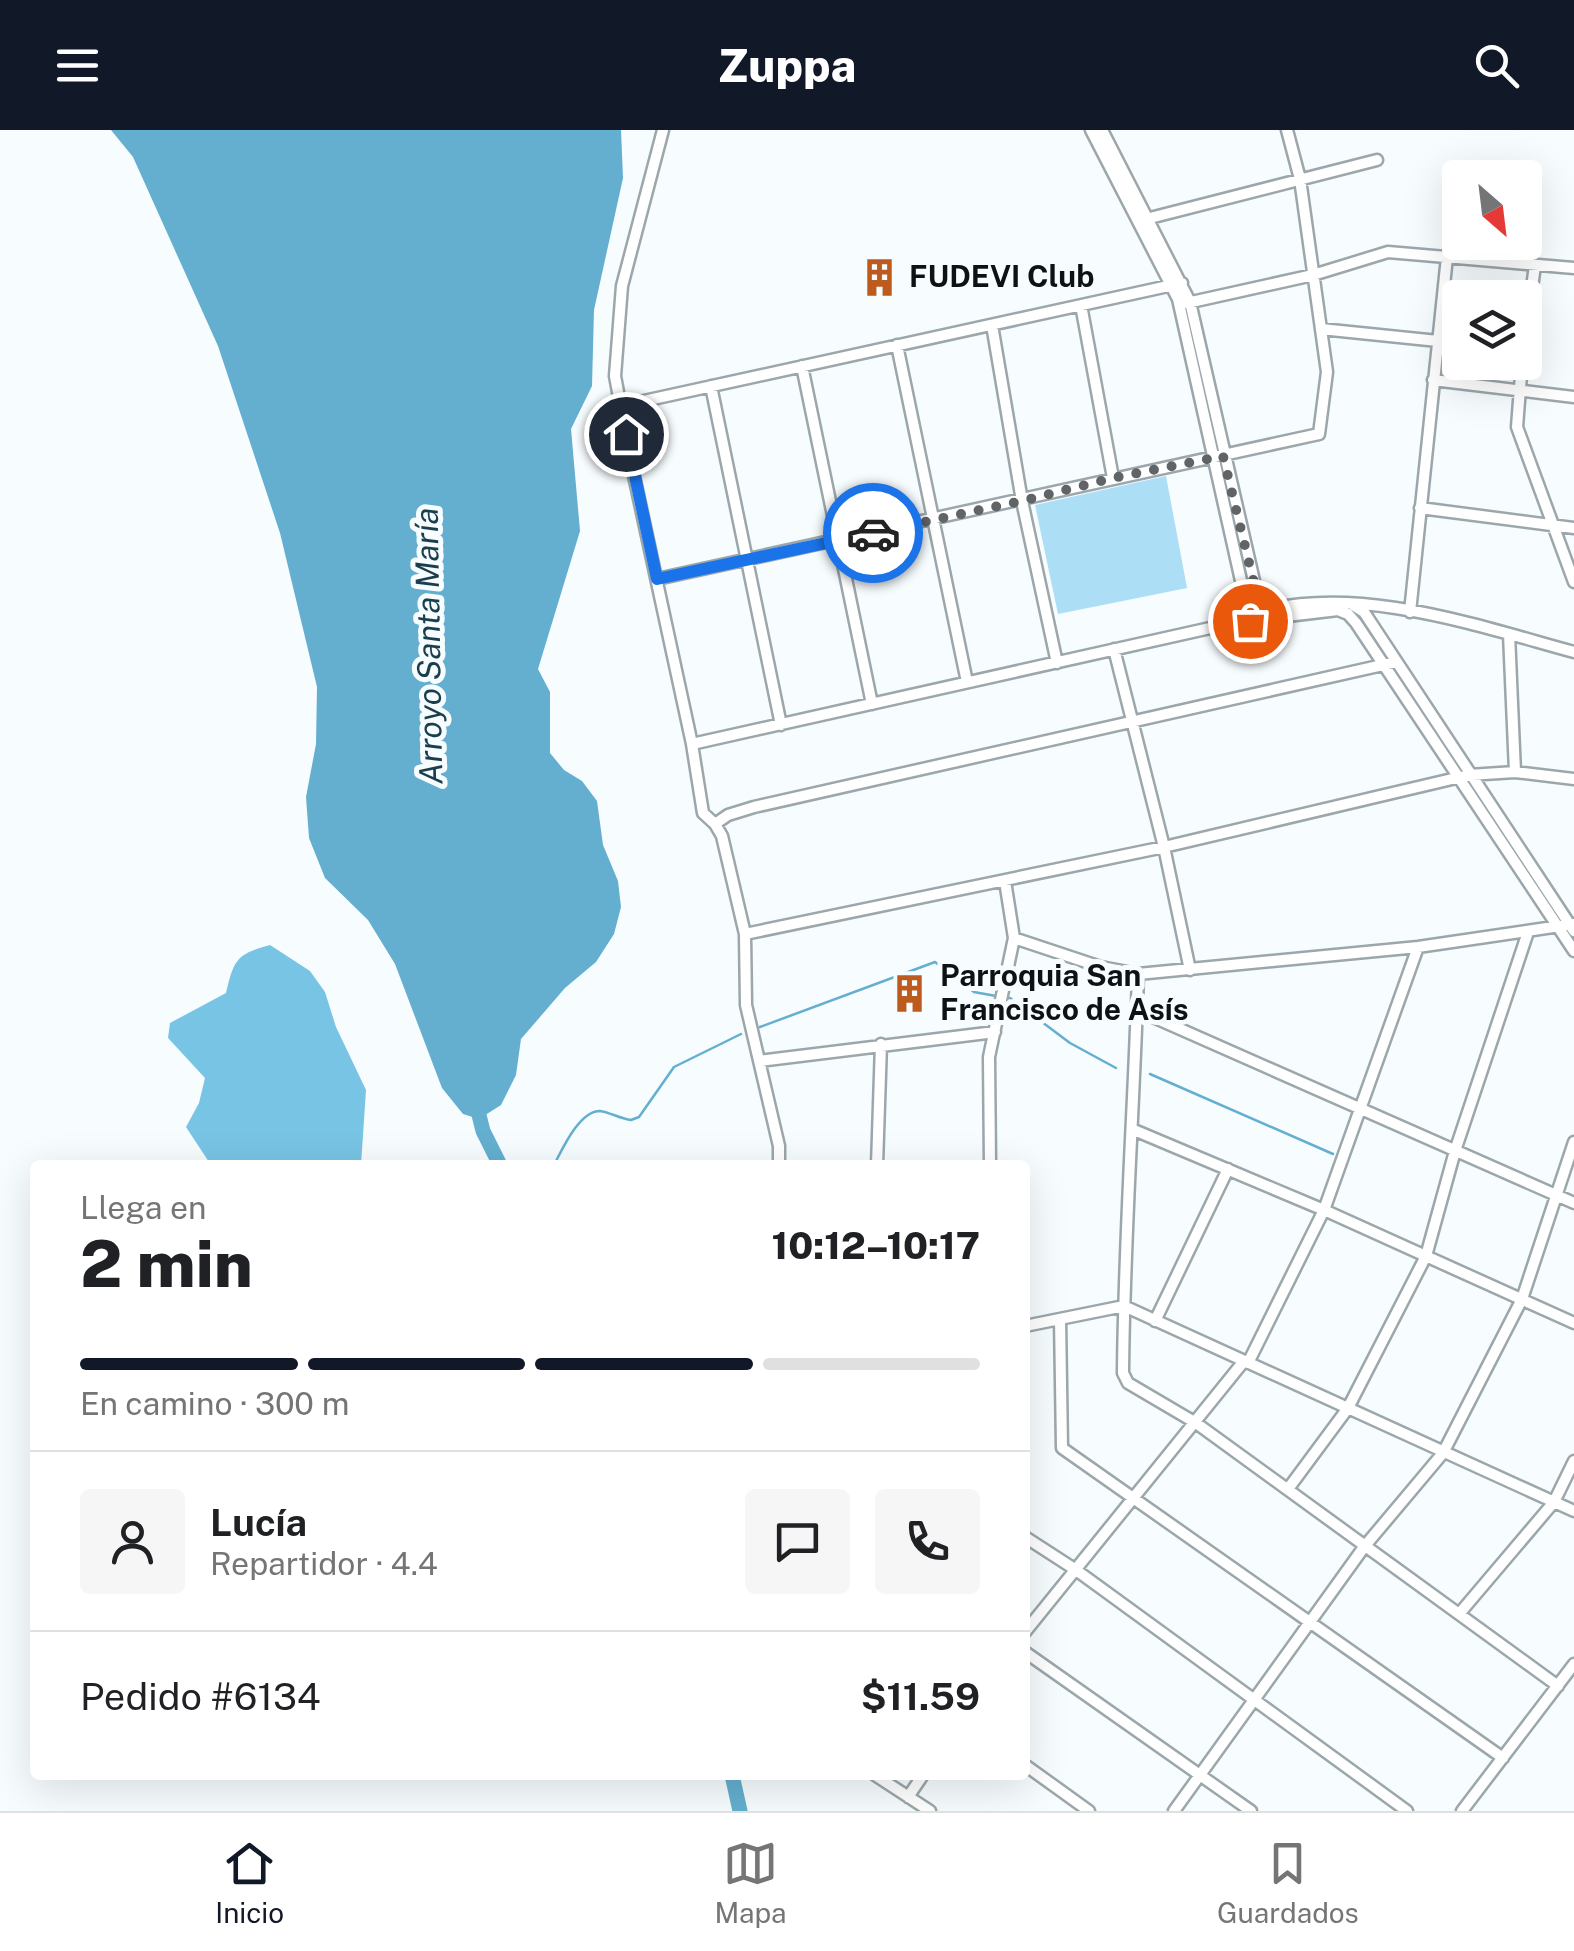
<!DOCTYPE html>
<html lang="es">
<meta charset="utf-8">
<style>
:root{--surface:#fff;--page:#f6f6f6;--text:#202124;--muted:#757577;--line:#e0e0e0;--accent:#111827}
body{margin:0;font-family:"Public Sans",sans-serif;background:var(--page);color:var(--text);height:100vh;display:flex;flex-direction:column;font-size:38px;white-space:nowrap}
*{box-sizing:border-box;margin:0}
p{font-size:32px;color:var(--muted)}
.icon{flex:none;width:55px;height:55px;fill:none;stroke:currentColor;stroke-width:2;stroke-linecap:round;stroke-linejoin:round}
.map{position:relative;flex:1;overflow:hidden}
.drawer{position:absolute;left:30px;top:1030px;width:1000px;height:620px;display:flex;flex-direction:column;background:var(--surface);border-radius:10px;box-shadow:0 10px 40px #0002}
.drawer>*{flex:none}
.needle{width:65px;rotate:152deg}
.buttons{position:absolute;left:1442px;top:30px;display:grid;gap:20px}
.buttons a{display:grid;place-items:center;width:100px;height:100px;border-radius:10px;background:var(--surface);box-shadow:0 10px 40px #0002;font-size:50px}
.pin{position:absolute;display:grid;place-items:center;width:85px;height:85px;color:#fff;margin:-42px;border:5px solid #fff;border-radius:50%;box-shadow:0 2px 10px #0007}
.courier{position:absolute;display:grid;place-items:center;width:100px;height:100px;margin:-50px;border:8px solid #1a73e8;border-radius:50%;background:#fff;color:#222;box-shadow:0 2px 12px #0007}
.summary em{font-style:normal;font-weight:800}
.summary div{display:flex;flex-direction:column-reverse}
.summary{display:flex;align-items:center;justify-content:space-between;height:170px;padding:0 50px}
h1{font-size:65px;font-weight:800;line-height:75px}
.bar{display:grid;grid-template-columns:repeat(4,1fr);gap:15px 10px;align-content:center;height:120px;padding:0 50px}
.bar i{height:12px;border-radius:8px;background:var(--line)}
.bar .active{background:var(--accent)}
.bar p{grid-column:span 4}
.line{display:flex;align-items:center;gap:25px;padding:0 50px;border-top:2px solid var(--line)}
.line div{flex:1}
.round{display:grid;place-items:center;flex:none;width:105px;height:105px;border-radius:10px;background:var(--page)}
header{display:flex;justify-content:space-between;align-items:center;height:130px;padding:0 50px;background:var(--accent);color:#fff;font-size:45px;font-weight:800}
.tab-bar{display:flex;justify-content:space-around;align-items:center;height:140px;border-top:2px solid var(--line);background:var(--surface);font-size:28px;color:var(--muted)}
.tab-bar a{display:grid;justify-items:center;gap:5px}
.tab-bar .active{color:var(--accent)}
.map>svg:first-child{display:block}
.green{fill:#acdef5}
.forest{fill:#78c4e5}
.water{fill:#64afd0}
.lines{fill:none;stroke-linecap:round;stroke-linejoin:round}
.stream{stroke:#64afd0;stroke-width:2.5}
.river{stroke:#64afd0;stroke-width:15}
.minor-casing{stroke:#9ca7ac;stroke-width:15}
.minor{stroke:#fff;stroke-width:10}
.done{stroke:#606466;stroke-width:10;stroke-dasharray:0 18}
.route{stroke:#1a73e8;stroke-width:12}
.labels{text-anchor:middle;stroke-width:10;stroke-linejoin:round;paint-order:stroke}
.poi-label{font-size:30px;font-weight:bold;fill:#0e1214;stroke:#f7fcfe;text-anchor:start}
.water-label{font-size:32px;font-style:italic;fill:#1b3e4d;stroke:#f7fcfe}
</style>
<header><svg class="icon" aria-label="menu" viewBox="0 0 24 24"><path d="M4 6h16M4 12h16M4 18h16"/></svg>Zuppa<svg class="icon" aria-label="search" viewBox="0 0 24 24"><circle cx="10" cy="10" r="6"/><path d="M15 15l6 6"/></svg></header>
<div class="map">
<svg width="1574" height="1681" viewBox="0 0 1574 1681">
<rect width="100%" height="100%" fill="#f7fcfe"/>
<path class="green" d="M1166,346l21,112 -129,26 -23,-109z"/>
<path class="forest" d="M270,815l40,26 15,21 11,35 30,63 -5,75h-150l-25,-38 13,-24 6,-25 -37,-40 2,-15 56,-30c8,-33 10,-39 44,-48z"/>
<path class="water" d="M111,0h510l2,48 -29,132 -2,76 -21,43 9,102 -42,138 12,23v61l14,17 18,11 15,20 6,44 15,36 3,26 -7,27 -18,28 -31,26 -44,51 -5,36 -15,30 -22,14 -16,-5 -21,-26 -47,-124 -27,-44 -43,-42 -16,-40 -3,-41 10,-53 1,-57 -37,-154 -62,-187 -85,-189z"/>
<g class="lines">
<path class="stream" d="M1010,868l60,45 46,25
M760,897l175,-65 39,30 22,4
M1150,944l183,80
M554,1035c8,-15 25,-54 46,-54 9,1 21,8 31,9l8,-3 35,-50 67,-33"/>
<path class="river" d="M475,969l8,32 17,34
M732,1645l8,36"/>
<defs>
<path id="minor" d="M663,0l-41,156 -7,90 16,86 61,282 11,69 12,11 7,12 23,98 1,71 33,141v19
M1091,0l87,169 72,322
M1102,0l88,172 73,318
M1146,89l231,-59
M1187,173l126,-28 75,-23 186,16
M1081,175l32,173
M992,195l30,176 35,162
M1321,199l117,12
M1525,211l10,-76
M897,215l70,337
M1522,232l-5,65 57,155
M802,236l70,338
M1433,250l141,17
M711,256l70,339
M621,276l561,-123
M1420,378l154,20
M657,449l662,-145 8,-62 -27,-193 -13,-49
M1353,475l11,7 210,319
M1410,482l37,-355
M1256,483c99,-30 222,13 318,39
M1509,504l6,138
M1114,519l50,198 26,123
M692,614l545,-122 101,-12 10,4 8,9 218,328
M715,694l13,-9 26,-8 642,-145
M745,804l419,-87 305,-72 46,-3 59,7
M1014,808l87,29 37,7 280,-27 156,-23
M1138,844c-4,133 -14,266 -15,399l5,10 68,40 362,263
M1137,880l437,193
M759,931l236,-29
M1134,1000l190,80 250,113
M877,1035l4,-121
M990,1035l-1,-108 25,-119 -9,-57
M1060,1189l2,129 441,310
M1155,1191l73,-152
M1025,1196l99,-20 450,205
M1248,1233l76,-153 94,-263
M1288,1359l60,-81 78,-152 29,-105 73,-219
M1025,1407l51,33 331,241
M1459,1484l95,-112 20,-41
M1025,1502l219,-271
M1025,1522l226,159
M1025,1635l64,46
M875,1645l55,36
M908,1667l15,-22
M1174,1681l190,-264 79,-94 79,-154 52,-157
M1462,1681l112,-147"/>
</defs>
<use href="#minor" class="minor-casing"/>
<use href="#minor" class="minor"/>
</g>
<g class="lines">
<path class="done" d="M873,403l149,-32 91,-23 110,-22 40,164 -13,1"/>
<path class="route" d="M626,304l31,145 216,-46"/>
</g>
<defs>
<symbol id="building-bare" viewBox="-9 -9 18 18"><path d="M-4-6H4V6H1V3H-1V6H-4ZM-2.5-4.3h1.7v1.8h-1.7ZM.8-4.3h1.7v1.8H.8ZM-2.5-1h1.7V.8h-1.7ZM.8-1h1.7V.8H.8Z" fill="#bd5b1e" stroke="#f7fcfe" stroke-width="2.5" paint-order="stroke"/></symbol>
</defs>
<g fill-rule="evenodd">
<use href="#building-bare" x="852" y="120" width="55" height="55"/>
<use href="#building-bare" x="882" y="836" width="55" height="55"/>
</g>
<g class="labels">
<g class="poi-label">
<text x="909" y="157">FUDEVI Club</text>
<text x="940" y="856">Parroquia San<tspan x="940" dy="34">Francisco de Asís</tspan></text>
</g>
<g class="water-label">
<text transform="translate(429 516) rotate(-91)" y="11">Arroyo Santa María</text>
</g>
</g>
</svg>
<div class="buttons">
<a><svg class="needle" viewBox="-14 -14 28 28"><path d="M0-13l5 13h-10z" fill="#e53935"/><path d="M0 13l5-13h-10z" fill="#757577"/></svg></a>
<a><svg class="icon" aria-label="layers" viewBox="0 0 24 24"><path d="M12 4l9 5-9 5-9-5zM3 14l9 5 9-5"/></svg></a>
</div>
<div class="pin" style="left:1250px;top:491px;background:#ea580c"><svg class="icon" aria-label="bag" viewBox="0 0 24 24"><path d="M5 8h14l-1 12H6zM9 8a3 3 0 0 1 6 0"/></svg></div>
<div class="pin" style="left:626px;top:304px;background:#1f2937"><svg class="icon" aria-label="home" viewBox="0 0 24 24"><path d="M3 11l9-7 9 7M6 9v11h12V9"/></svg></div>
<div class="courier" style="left:873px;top:403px"><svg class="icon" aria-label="car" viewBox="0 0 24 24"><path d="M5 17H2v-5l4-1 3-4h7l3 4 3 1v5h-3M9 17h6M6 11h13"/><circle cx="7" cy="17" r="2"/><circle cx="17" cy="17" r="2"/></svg></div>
<section class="drawer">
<div class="summary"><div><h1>2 min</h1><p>Llega en</p></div><em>10:12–10:17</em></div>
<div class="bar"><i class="active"></i><i class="active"></i><i class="active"></i><i></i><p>En camino · 300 m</p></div>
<div class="line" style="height:180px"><a class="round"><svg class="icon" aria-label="person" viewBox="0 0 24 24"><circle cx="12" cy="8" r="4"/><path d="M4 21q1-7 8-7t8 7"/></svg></a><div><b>Lucía</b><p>Repartidor · 4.4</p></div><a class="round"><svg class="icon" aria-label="chat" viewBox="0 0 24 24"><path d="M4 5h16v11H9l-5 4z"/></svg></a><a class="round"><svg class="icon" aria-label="phone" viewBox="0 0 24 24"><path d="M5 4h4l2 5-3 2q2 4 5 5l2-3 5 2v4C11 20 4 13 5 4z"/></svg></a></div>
<div class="line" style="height:130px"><div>Pedido #6134</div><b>$11.59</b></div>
</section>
</div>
<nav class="tab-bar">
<a class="active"><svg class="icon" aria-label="home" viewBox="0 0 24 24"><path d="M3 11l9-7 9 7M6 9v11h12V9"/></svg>Inicio</a>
<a><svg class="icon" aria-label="map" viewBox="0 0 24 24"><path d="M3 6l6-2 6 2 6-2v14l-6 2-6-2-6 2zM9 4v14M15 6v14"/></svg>Mapa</a>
<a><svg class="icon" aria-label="saved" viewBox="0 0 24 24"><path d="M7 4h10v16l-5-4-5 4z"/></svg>Guardados</a>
</nav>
